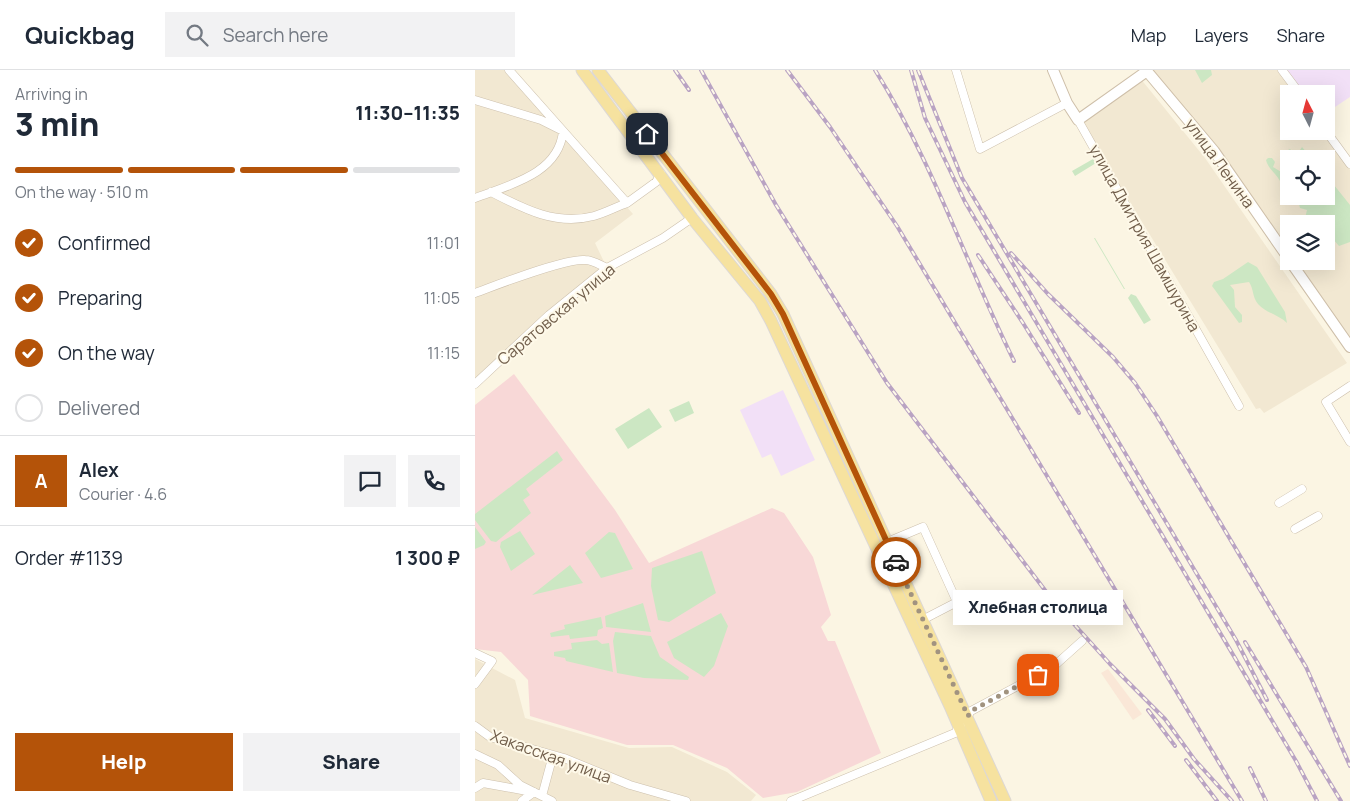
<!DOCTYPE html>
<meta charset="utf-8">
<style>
:root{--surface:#fff;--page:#f2f2f3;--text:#1f2937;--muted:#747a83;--line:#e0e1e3;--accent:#b45309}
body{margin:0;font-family:Manrope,sans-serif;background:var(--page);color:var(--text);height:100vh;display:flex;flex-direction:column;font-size:19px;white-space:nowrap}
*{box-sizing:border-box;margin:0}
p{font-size:16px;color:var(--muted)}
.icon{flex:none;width:28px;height:28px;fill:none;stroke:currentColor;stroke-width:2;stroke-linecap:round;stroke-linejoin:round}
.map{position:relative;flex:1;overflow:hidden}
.sheet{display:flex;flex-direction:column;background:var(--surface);width:475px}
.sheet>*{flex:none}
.needle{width:32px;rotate:354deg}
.tools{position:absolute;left:805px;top:15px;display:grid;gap:10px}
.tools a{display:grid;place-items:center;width:55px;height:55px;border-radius:0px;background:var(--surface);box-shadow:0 5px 20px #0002;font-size:25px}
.pin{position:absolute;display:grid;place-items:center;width:42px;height:42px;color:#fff;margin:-21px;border-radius:10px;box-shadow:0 2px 8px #0006}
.courier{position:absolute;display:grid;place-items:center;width:50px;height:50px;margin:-25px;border:4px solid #b45309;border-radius:50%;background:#fff;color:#222;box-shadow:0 1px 6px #0007}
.bubble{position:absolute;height:35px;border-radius:0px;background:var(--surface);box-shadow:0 5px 20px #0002;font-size:16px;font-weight:800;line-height:35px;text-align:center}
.headline em{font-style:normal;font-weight:800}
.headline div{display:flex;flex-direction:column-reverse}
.headline{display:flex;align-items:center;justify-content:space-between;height:85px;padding:0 15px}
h1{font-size:32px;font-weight:800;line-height:38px}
.bar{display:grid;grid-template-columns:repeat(4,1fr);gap:8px 5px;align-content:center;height:60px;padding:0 15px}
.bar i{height:6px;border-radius:4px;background:var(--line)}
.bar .on{background:var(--accent)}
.bar p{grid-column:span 4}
.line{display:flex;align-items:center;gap:12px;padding:0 15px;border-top:1px solid var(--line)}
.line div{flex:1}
.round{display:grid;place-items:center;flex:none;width:52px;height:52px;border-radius:0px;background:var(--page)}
ol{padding:0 15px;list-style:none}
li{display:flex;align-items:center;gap:15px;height:55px}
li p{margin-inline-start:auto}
li .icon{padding:5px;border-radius:50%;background:var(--accent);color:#fff;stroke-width:4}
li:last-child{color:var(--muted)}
li i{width:28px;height:28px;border:2px solid var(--line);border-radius:50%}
.cta{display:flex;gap:10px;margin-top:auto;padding:10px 15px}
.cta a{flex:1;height:58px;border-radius:0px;background:var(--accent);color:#fff;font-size:20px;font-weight:800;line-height:58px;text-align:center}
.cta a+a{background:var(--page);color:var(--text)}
header{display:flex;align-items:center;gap:30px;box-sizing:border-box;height:70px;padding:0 25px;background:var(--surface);border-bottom:1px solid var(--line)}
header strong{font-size:24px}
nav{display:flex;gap:28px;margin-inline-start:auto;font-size:18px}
.search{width:350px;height:45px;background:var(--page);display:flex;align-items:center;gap:12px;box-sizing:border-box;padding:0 18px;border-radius:0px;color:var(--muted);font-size:19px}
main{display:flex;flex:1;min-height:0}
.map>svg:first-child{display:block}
.residential{fill:#f2e8d2;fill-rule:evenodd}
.commercial{fill:#fae7d7}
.education{fill:#f2e0f7}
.medical{fill:#f8d8d7}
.green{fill:#cce7c3}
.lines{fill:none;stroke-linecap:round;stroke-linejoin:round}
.street-casing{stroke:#cdc0ad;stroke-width:9}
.secondary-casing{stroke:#cebfa9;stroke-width:12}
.primary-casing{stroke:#ddd8d4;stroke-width:13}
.street{stroke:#fff;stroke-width:8}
.secondary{stroke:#fff;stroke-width:10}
.primary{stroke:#f6e29f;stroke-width:11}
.rail-casing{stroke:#b9a3c3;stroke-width:4}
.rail{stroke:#fef9e9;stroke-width:2;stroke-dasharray:5.5;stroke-linecap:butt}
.done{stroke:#a19380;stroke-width:5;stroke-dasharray:0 9}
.route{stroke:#b45309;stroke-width:6}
.labels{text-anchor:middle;stroke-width:4;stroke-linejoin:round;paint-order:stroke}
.street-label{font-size:16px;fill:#715e4b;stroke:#fef9e9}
</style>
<header>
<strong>Quickbag</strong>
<div class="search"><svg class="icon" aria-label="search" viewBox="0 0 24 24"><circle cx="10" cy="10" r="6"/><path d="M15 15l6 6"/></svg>Search here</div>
<nav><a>Map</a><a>Layers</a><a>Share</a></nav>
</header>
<main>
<section class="sheet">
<div class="headline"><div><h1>3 min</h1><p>Arriving in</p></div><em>11:30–11:35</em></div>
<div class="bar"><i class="on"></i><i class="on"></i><i class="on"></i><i></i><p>On the way · 510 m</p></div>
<ol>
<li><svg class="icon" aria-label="check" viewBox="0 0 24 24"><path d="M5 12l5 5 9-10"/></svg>Confirmed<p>11:01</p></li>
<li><svg class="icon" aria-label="check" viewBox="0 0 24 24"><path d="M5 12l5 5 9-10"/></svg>Preparing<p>11:05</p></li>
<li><svg class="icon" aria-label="check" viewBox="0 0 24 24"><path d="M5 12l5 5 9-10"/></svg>On the way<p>11:15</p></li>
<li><i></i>Delivered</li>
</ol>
<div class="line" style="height:90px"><b class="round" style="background:var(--accent);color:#fff">A</b><div><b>Alex</b><p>Courier · 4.6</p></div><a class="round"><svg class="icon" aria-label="chat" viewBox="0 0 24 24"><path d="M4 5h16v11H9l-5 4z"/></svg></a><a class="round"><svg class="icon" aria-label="phone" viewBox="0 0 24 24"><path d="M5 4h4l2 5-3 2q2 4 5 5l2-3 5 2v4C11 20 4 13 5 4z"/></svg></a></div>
<div class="line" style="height:65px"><div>Order #1139</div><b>1 300 ₽</b></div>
<div class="cta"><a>Help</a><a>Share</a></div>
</section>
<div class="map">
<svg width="875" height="731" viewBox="0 0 875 731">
<rect width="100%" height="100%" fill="#fbf5e3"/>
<path class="residential" d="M0,0h31l127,144 -38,29 12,25 -132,110z
M676,0h127l17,24h-6v37h33l28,39v175l-58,-84h34v-37h-37v33zM814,89h37v37h-37z
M665,8l65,80 142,205 -83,50 -4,-5 -4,1 -176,-289z
M0,589l40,21 10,38 104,30 43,-1 55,25 29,23 -5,6h-276z"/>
<path class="commercial" d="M633,599l34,45 -9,6 -32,-47z"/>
<path class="education" d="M811,0h64v27l-24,16v-19h-22z
M308,320l32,70 -34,16 -10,-22 -9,4 -22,-48z"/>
<path class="medical" d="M39,304l101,136 34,53 123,-55 12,5 29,44 18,58 -10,12 7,14h7l46,112 -84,39 -34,6 -36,-30 -54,-23h-46l-97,-29 -2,-36 -27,-28 -26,-3v-244z"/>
<path class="green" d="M720,0h16l1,5 -10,8z
M827,77l6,7 1,5h-20v9l-6,-15 7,-4 6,7z
M793,88h4l3,4 -2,5 10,6 6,-4v16l-9,-4c-4,-8 -12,-12 -14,-21z
M618,89l3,4 -21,13 -3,-5z
M851,105l24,30v37l-11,4 -7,-8 -6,-14 -3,-2 -14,2 -4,-6 2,-8 -7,-2 -2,-8 -5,-2 33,-2z
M619,168h1l30,51h-1z
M773,192l9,5 28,45 2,11c-8,-8 -21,-10 -29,-19 -6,-7 -4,-15 -9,-22l-19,3 4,5 1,17 7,8v7l-3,1 -24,-33 -3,-4 2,-4 9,-3z
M656,224l5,2 15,24 -7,4 -16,-26z
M214,331l5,12 -19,9 -6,-12z
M174,338l13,19 -34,22 -13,-20z
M82,381l6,9 -37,29 4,6 -7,5 8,13 -35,29 -5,-1 -16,-21v-6z
M0,457l11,15 -2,3 -9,4z
M45,461l15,23 -24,17 -11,-24 1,-5z
M134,462l6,1 18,36 -32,9 -16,-25z
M227,481l14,42 -47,29 -11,-2 -7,-34 1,-18z
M95,495l13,18 -51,12z
M168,533l8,29 -45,-5 -1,-11z
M246,543l7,13 -14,40 -10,11 -30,-19 -7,-16z
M126,547l2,11 -5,2 -1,6 -27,3 -1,-4 -18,2 -1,-4 15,-4 -1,-4z
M140,562l36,4 9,21 29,20 -1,3 -44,-2 -27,-5 -4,-32z
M122,570l5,4 7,-1 4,29 -47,-11 -1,-3 -11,-2v-4l18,-3 -1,-6z"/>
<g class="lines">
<defs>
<path id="street" d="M34,0l118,133 29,-21 5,-8
M481,0l24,79 87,-46
M807,0l18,24
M0,30l66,20 22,11c-4,43 -54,54 -88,67
M603,50l161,286
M851,61l24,33
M16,122c33,17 65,34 103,24 11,-3 22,-9 33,-13
M0,223c22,-8 90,-35 110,-33 8,0 15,5 22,8
M0,314l74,-69 58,-47 56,-30 29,-20
M875,316l-24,16 24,40
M804,433l23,-14
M820,459l23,-13
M417,470l31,-13 34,75 -29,15
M0,583l17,8 -17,23
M0,656l15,11 74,21 66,27 56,16
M0,684l23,11 22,20 32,16
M0,718l8,-5 44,8
M67,726l11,-41
M47,731l12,-9
M316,731l164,-68 16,-22 82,-44 29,-26"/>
<path id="secondary" d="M578,0l14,33 11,17 69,-49
M671,0l68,81 75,108
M815,191l60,86"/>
<path id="primary" d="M107,0l110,148 68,83 11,20 179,385 41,95
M123,0l173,224 12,20 222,487"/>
</defs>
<use href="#street" class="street-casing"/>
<use href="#secondary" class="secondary-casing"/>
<use href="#primary" class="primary-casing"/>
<use href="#street" class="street"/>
<use href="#secondary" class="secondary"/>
<use href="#primary" class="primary"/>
<defs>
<path id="rail" d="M200,0l14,20
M226,0l75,135 111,178 167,219 56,62 55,55 29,40 38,42
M312,0l43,57 67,99 345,575
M400,0c58,92 91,194 139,291
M436,0l14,48 40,84 331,559 21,40
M443,0l44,108 274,462 31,60
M536,183l37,41 65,63 22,26 22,33 149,251 44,99
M503,185l45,68 56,90
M770,572l96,159
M673,640l27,36
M711,690l31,41
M775,698l16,33"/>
</defs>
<use href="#rail" class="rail-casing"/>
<use href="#rail" class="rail"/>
</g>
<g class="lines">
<path class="done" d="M421,492l72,154 3,-5 67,-36"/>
<path class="route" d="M172,64l124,160 12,20 113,248"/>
</g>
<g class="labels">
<g class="street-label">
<text transform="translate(745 93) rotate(54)" y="6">улица Ленина</text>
<text transform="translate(670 168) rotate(61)" y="6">улица Дмитрия Шамшурина</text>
<text transform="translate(81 244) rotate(-40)" y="6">Саратовская улица</text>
<text transform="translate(76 686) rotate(20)" y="6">Хакасская улица</text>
</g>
</g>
</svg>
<div class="tools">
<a><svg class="needle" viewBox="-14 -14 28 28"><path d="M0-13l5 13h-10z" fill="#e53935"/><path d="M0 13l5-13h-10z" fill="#747a83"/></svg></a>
<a><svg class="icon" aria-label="locate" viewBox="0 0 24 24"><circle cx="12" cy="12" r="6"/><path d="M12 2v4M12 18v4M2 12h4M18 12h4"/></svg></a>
<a><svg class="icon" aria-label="layers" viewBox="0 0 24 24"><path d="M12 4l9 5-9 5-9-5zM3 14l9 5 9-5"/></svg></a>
</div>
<div class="pin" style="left:563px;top:605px;background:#ea580c"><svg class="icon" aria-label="bag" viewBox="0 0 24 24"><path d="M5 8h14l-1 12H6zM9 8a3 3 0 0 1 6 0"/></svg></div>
<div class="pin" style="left:172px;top:64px;background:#1f2937"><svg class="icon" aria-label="home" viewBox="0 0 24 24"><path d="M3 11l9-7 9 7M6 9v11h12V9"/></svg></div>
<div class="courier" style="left:421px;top:492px"><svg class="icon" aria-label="car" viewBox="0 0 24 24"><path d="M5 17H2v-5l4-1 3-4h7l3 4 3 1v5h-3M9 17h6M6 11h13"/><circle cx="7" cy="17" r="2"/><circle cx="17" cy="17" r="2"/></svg></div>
<div class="bubble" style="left:478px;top:520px;width:170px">Хлебная столица</div>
</div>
</main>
